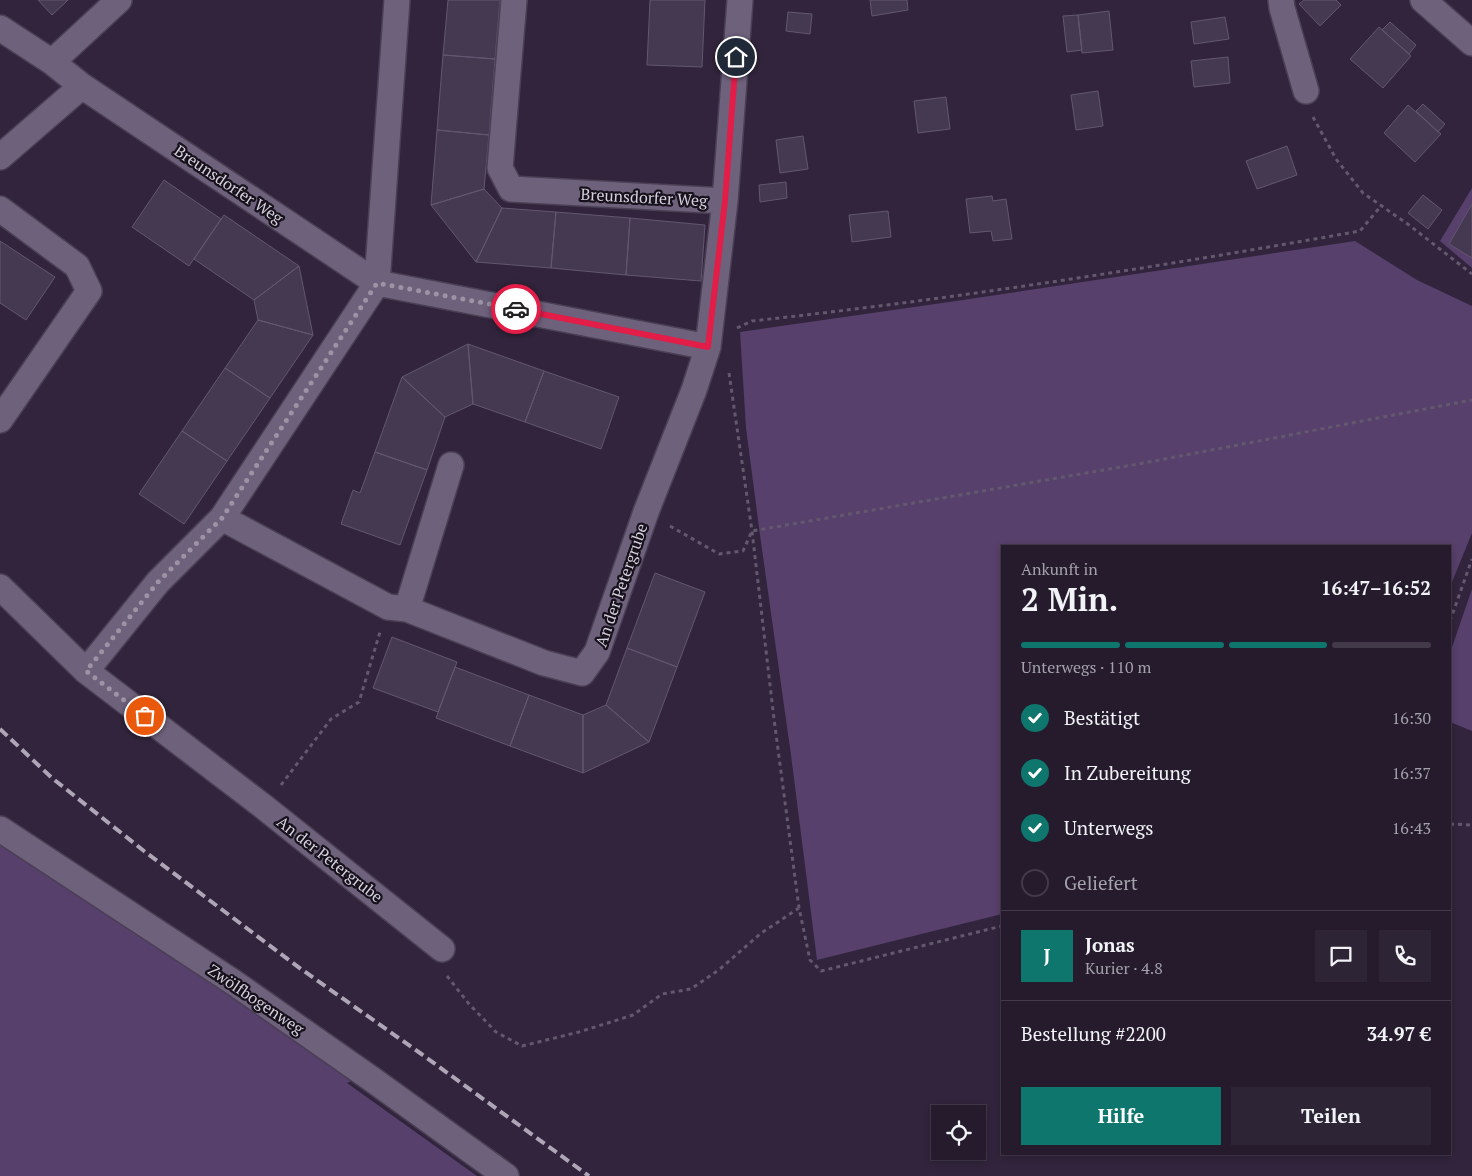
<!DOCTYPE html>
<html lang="de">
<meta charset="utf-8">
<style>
:root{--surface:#251b2d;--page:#2d2435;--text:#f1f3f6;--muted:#a3a1aa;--line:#423949;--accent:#0f766e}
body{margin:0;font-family:"PT Serif",serif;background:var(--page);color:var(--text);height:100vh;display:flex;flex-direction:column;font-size:19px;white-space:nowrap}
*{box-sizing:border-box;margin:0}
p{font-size:16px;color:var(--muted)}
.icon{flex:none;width:28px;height:28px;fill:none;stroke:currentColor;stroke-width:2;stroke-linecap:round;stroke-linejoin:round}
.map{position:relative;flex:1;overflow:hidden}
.panel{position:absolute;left:1001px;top:545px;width:450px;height:610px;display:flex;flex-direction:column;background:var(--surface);border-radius:0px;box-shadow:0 2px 8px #0003,0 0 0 1px var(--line)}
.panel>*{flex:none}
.fabs{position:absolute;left:931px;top:1105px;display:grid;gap:10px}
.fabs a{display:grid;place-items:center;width:55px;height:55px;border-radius:0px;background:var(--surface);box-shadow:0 2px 8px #0003,0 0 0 1px var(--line);font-size:25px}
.pin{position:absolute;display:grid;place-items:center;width:42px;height:42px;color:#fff;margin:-21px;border:2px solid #fff;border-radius:50%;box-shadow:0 1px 5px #0007}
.courier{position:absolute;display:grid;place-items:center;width:50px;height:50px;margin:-25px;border:4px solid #e11d48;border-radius:50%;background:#fff;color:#222;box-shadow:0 1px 6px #0007}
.headline em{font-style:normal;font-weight:700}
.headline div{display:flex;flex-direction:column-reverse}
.headline{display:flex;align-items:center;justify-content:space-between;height:85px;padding:0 20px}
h1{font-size:32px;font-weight:700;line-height:38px}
.bar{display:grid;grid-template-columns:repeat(4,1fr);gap:8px 5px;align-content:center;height:60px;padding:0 20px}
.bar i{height:6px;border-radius:4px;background:var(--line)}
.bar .active{background:var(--accent)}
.bar p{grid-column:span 4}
.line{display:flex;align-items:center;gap:12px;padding:0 20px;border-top:1px solid var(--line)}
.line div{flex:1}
.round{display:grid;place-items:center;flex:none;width:52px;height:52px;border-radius:0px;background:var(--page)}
ol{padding:0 20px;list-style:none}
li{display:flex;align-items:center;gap:15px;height:55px}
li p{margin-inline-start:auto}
li .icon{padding:5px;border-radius:50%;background:var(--accent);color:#fff;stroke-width:4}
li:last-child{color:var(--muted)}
li i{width:28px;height:28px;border:2px solid var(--line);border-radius:50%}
.primary-button{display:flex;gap:10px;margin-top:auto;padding:10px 20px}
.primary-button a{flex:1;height:58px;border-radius:0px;background:var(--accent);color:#fff;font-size:20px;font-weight:700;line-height:58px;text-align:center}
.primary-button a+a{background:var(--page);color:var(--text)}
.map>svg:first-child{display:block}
.green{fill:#57406b}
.building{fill:#453952;stroke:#635671}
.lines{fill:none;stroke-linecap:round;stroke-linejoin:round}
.minor-casing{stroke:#4a3f54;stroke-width:28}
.path{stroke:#63586d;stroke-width:3;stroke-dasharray:4 4;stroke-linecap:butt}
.minor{stroke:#6e617c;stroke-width:25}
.rail{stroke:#aea5b7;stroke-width:4;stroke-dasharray:10 5;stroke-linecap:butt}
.done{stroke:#9c93a5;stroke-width:5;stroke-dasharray:0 9}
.route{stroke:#e11d48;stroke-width:6}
.labels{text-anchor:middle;stroke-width:4.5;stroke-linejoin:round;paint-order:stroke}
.street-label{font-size:16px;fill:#d6cfde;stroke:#16111b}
</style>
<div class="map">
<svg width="1472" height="1176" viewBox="0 0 1472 1176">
<rect width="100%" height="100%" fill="#31243c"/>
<path class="green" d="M1472,188v80l-32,-27z
M1355,241l62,39 55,26v227l-22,54v-41h-448v368l-185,46 -26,-205 -31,-220 -14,-107 -6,-96 216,-31z
M1472,589v142l-22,-9v-69z
M0,840l357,238 -10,5 130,93h-477z"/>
<path class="building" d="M38,0h30l-16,15z
M448,0h52l-5,59 -52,-4z
M650,0h55l-3,67 -55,-2z
M870,0h37l1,10 -36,6z
M1304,0h32l5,5 -21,21 -21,-22z
M1109,11l4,39 -31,3 -4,-38z
M788,12l24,2 -2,20 -24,-3z
M1078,15l4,35 -15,2 -4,-36z
M1225,17l4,22 -35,5 -3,-22z
M1390,22l26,23 -7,9 -27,-24z
M1379,27l32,29 -28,32 -33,-29z
M443,55l52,4 -6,76 -52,-5z
M1228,57l2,26 -36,4 -3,-26z
M1098,91l5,35 -27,4 -5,-35z
M946,97l4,32 -32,4 -4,-32z
M1423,104l22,20 -7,8 -22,-21z
M1408,105l33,29 -26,28 -31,-29z
M437,130l52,5 -5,54 -53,16z
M803,136l5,33 -28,4 -4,-33z
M1287,146l10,29 -40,14 -11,-28z
M164,180l57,39 -32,47 -57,-39z
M786,182l1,16 -27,4 -1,-17z
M484,189l18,19 -26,54 -45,-57z
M1423,195l19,15 -14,19 -20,-16z
M992,196l1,5 13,-2 6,40 -19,2 -2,-10 -21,2 -4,-34z
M1472,204v54l-23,-14z
M502,208l54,4 -5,56 -75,-6z
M888,211l3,26 -39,5 -3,-27z
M556,212l74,6 -4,57 -75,-7z
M224,215l75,51 -45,34 -60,-41z
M630,218l75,7 -4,56 -75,-6z
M0,241l55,36 -29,43 -26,-17z
M299,266l14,69 -55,-15 -4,-20z
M258,320l55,15 -43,63 -45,-30z
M468,344l5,60 -28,13 -43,-40z
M468,344l76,27 -19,51 -52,-18z
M225,368l45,30 -43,63 -45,-30z
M544,371l75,26 -18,52 -76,-27z
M402,377l43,40 -18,53 -52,-18z
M182,431l45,30 -43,63 -45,-30z
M375,452l52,18 -27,75 -59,-21 12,-34 7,3z
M655,573l50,19 -28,75 -50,-19z
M392,637l65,25 -19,50 -65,-24z
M627,648l50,19 -28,75 -43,-37z
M455,667l74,28 -19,51 -74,-28z
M529,695l54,20v58l-73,-27z
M606,705l43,37 -66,31v-58z"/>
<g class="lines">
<defs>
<path id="minor" d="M514,0l-14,168 11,21 214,12
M1281,0l1,8 24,83
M1423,0l49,43
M0,28l52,34 30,24 295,197 331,64 17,-146 15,-201
M52,62l67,-62
M0,157l82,-71
M0,209l77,57 12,25 -89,129
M222,518l166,89 19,2 137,54 38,10 15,-21 49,-140 48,-122 14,-43
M0,587l86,84 178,136 178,142
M407,609l44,-144
M86,671l72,-89 64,-64 155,-235 20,-283
M0,829l233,153 140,98 133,96"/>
</defs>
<use href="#minor" class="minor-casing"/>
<path class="path" d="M1313,117l23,42 27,34 46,32 63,49
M737,328l15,-7c203,-22 406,-54 608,-90l21,-25
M729,373l23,158 22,188 25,189 11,52 11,11 181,-45
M670,526l49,28 24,-3 9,-20 392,-68 328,-63
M1450,621l22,-62
M281,785l50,-66 28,-17 21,-70
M1450,824l22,1
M447,976l22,28 27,28 26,14 57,-14 54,-17 29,-21 29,-5 29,-20 40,-35 39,-26"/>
<use href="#minor" class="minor"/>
<path class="rail" d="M0,729l52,49 92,73 157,118 119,84 169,123"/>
</g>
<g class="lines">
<path class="done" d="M145,716l-59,-45 72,-89 64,-64 155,-235 139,26"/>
<path class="route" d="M516,309l192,38 17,-146 11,-144"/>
</g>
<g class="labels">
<g class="street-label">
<text transform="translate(229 184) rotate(34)" y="6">Breunsdorfer Weg</text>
<text transform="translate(644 197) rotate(3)" y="6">Breunsdorfer Weg</text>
<text transform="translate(621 585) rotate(-71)" y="6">An der Petergrube</text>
<text transform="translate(330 859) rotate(38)" y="6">An der Petergrube</text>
<text transform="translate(256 999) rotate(34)" y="6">Zwölfbogenweg</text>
</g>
</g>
</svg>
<div class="fabs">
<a><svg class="icon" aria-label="locate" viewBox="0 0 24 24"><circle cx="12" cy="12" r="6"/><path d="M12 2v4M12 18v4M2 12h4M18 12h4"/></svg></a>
</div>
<div class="pin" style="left:145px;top:716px;background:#ea580c"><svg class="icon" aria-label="bag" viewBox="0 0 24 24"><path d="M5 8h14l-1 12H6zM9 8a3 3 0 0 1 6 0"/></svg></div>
<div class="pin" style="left:736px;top:57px;background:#1f2937"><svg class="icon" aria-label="home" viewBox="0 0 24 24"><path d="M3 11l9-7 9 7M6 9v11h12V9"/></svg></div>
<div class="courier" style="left:516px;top:309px"><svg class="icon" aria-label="car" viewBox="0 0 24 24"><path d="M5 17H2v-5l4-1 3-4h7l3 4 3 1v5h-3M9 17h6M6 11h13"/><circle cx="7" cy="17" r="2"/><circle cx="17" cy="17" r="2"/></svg></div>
<section class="panel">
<div class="headline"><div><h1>2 Min.</h1><p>Ankunft in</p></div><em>16:47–16:52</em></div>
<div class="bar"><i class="active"></i><i class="active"></i><i class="active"></i><i></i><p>Unterwegs · 110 m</p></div>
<ol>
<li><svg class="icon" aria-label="check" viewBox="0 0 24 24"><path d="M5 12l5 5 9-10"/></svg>Bestätigt<p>16:30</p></li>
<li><svg class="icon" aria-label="check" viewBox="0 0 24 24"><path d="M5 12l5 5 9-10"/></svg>In Zubereitung<p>16:37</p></li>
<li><svg class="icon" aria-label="check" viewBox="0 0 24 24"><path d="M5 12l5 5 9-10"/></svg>Unterwegs<p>16:43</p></li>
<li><i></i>Geliefert</li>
</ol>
<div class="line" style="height:90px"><b class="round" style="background:var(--accent);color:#fff">J</b><div><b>Jonas</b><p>Kurier · 4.8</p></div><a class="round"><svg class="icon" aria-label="chat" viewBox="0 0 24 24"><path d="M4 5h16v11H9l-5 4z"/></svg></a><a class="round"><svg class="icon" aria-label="phone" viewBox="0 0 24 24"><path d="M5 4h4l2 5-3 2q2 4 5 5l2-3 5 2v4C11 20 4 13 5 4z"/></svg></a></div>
<div class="line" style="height:65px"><div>Bestellung #2200</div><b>34.97 €</b></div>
<div class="primary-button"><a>Hilfe</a><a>Teilen</a></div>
</section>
</div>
